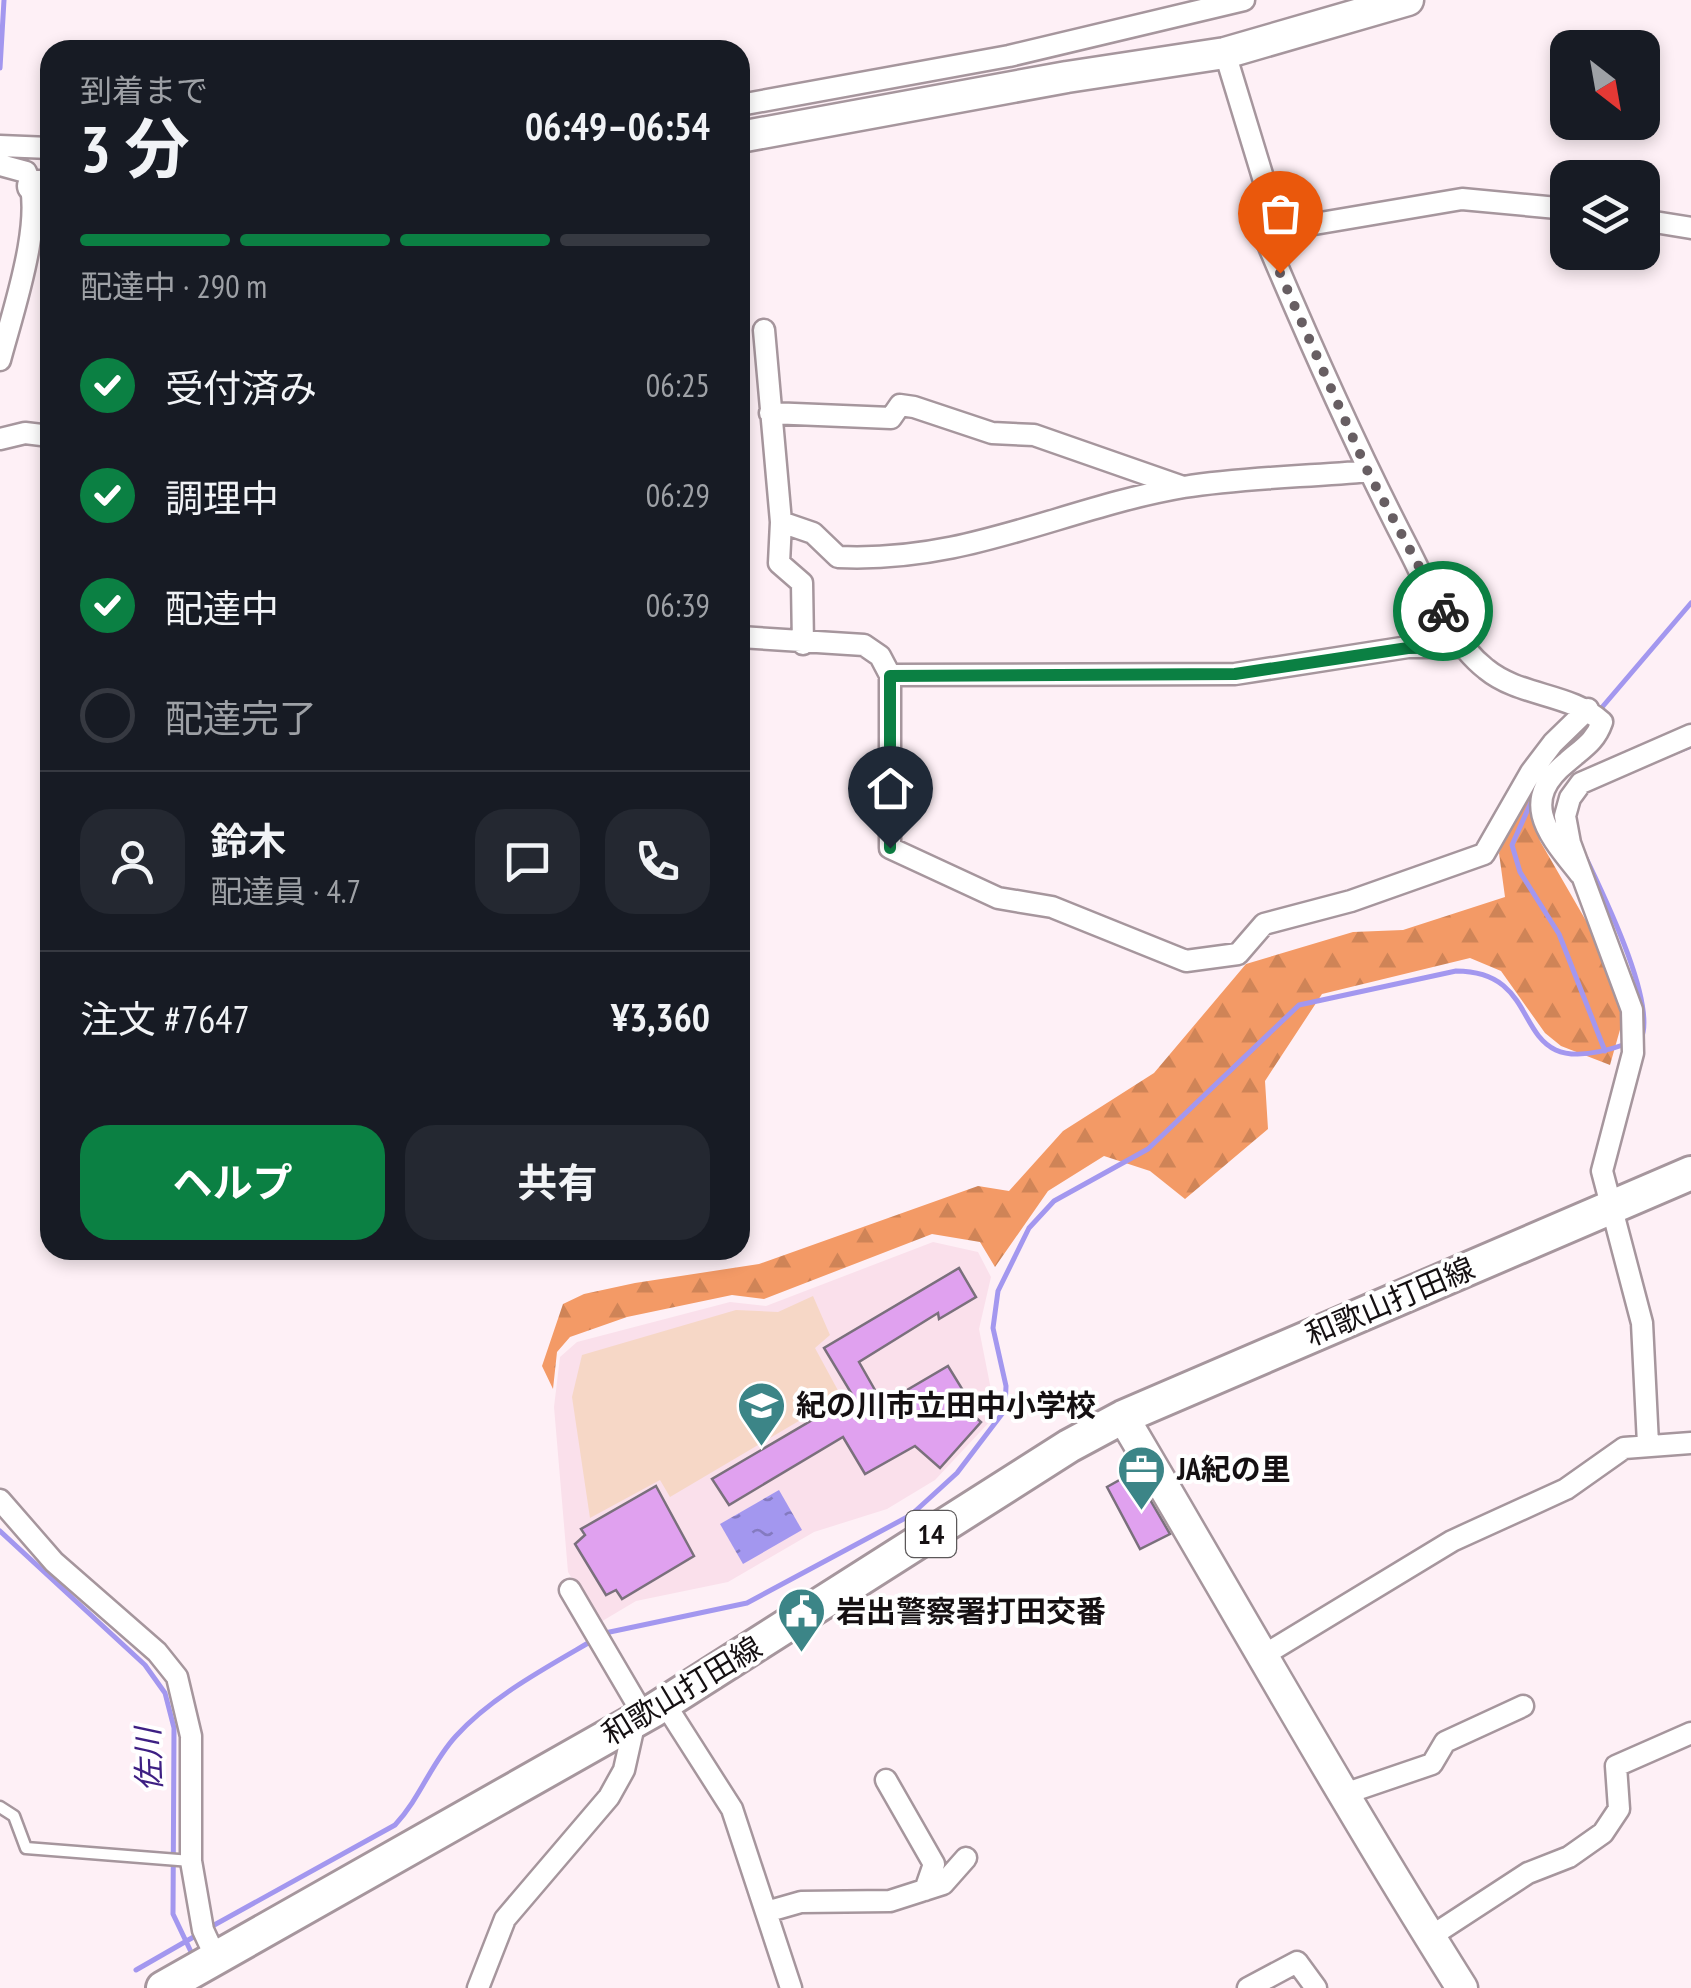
<!DOCTYPE html>
<html lang="ja">
<meta charset="utf-8">
<style>
:root{--surface:#171b24;--page:#242831;--text:#f1f3f6;--muted:#9ea1a6;--line:#363941;--accent:#0b8043}
body{margin:0;font-family:"PT Sans Narrow","Noto Sans JP",sans-serif;background:var(--page);color:var(--text);height:100vh;display:flex;flex-direction:column;font-size:38px;white-space:nowrap}
*{box-sizing:border-box;margin:0}
p{font-size:32px;color:var(--muted)}
.icon{flex:none;width:55px;height:55px;fill:none;stroke:currentColor;stroke-width:2;stroke-linecap:round;stroke-linejoin:round}
.map{position:relative;flex:1;overflow:hidden}
.sheet{position:absolute;left:40px;top:40px;width:710px;height:1220px;display:flex;flex-direction:column;background:var(--surface);border-radius:30px;box-shadow:0 5px 15px #0003}
.sheet>*{flex:none}
.needle{width:65px;rotate:149deg}
.fabs{position:absolute;left:1550px;top:30px;display:grid;gap:20px}
.fabs a{display:grid;place-items:center;width:110px;height:110px;border-radius:20px;background:var(--surface);box-shadow:0 5px 15px #0003;font-size:50px}
.pin{position:absolute;display:grid;place-items:center;width:85px;height:85px;color:#fff;margin:-102px -42px;border-radius:50% 50% 50% 0;rotate:-45deg;box-shadow:0 0 10px #0007}
.pin .icon{rotate:45deg}
.courier{position:absolute;display:grid;place-items:center;width:100px;height:100px;margin:-50px;border:8px solid #0b8043;border-radius:50%;background:#fff;color:#222;box-shadow:0 2px 12px #0007}
.overview em{font-style:normal;font-weight:700}
.overview div{display:flex;flex-direction:column-reverse}
.overview{display:flex;align-items:center;justify-content:space-between;height:170px;padding:0 40px}
h1{font-size:65px;font-weight:700;line-height:75px}
.bar{display:grid;grid-template-columns:repeat(4,1fr);gap:15px 10px;align-content:center;height:120px;padding:0 40px}
.bar i{height:12px;border-radius:8px;background:var(--line)}
.bar .selected{background:var(--accent)}
.bar p{grid-column:span 4}
.line{display:flex;align-items:center;gap:25px;padding:0 40px;border-top:2px solid var(--line)}
.line div{flex:1}
.round{display:grid;place-items:center;flex:none;width:105px;height:105px;border-radius:30px;background:var(--page)}
ol{padding:0 40px;list-style:none}
li{display:flex;align-items:center;gap:30px;height:110px}
li p{margin-inline-start:auto}
li .icon{padding:10px;border-radius:50%;background:var(--accent);color:#fff;stroke-width:4}
li:last-child{color:var(--muted)}
li i{width:55px;height:55px;border:5px solid var(--line);border-radius:50%}
.primary-button{display:flex;gap:20px;margin-top:auto;padding:20px 40px}
.primary-button a{flex:1;height:115px;border-radius:30px;background:var(--accent);color:#fff;font-size:40px;font-weight:700;line-height:115px;text-align:center}
.primary-button a+a{background:var(--page);color:var(--text)}
.map>svg:first-child{display:block}
.built{fill:#fae0eb}
.forest{fill:url(#forest-firs)}
.pitch{fill:#f6d7c6}
.water{fill:url(#water-ripples)}
.lines{fill:none;stroke-linecap:round;stroke-linejoin:round}
.stream{stroke:#a397ef;stroke-width:5}
.building{fill:#e0a1ef;stroke:#7a707c;stroke-width:2.5}
.lane-casing{stroke:#a6969d;stroke-width:15}
.street-casing{stroke:#a6969d;stroke-width:25}
.secondary-casing{stroke:#a6969d;stroke-width:35}
.primary-casing{stroke:#a6969d;stroke-width:38}
.lane{stroke:#fff;stroke-width:10}
.street{stroke:#fff;stroke-width:20}
.secondary{stroke:#fff;stroke-width:30}
.primary{stroke:#fff;stroke-width:32}
.done{stroke:#675e62;stroke-width:10;stroke-dasharray:0 18}
.route{stroke:#0b8043;stroke-width:12}
.labels{text-anchor:middle;stroke-width:8;stroke-linejoin:round;paint-order:stroke}
.shield{fill:#fff;stroke:#5b5859;stroke-width:2.5}
.shield-label{font-size:28px;font-weight:bold;fill:#151012}
.street-label{font-size:30px;fill:#151012;stroke:#fff}
.poi-label{font-size:30px;font-weight:bold;fill:#151012;stroke:#fff;text-anchor:start}
.water-label{font-size:32px;font-style:italic;fill:#3d1f83;stroke:#fff}
</style>
<div class="map">
<svg width="1691" height="1988" viewBox="0 0 1691 1988">
<defs>
<pattern id="forest-firs" width="22" height="20" patternUnits="userSpaceOnUse" patternTransform="scale(2.5)"><rect width="22" height="20" fill="#f39a66"/><path d="M5 1l3.5 6h-7zM16 11l3.5 6h-7z" fill="#cf8457"/></pattern>
<pattern id="water-ripples" width="26" height="14" patternUnits="userSpaceOnUse" patternTransform="scale(2.5)"><rect width="26" height="14" fill="#a397ef"/><path d="M2 4q2-2 4 0t4 0M15 11q2-2 4 0t4 0" fill="none" stroke="#847ac0"/></pattern>
</defs>
<rect width="100%" height="100%" fill="#fef0f6"/>
<path class="built" d="M933,1242l45,10 13,25 -12,52 17,86 -61,65 -48,29 -73,23 -86,50 -92,19 -37,22 -31,-51 -14,-165 6,-50 17,-15 153,-40 36,4z"/>
<path class="forest" d="M1527,790l13,51 60,104 25,67 -15,53 -49,-19 -16,-13 -44,-62 -31,-13 -148,36 -57,87 3,48 -83,70 -35,-28 -46,-15 -56,35 -53,76 -15,-25 -48,-8 -168,65 -32,-4 -105,22 -57,20 -13,15 -4,37 -11,-23 21,-62 21,-10 51,-11 124,-19 219,-78 31,5 54,-60 91,-58 92,-109 107,-32 50,-2 102,-33 -6,-44z"/>
<path class="pitch" d="M813,1296l17,39 -15,13 26,48 -171,101 -10,-17 -70,38 -18,-121 10,-42 154,-45 42,2z"/>
<path class="water" d="M779,1490l23,40 -59,34 -23,-40z"/>
<g class="lines">
<path class="stream" d="M0,68l4,-68
M1598,712l93,-109
M1671,754l20,-8
M1536,791l-24,54 8,27 39,62 46,117
M1586,858c17,36 71,146 55,181
M0,1531l145,134 20,28 9,35 -1,186 20,42
M605,1633l142,-30 164,-88 46,-42 48,-63 1,-24 -13,-58 5,-37 31,-63 25,-27 94,-52 151,-144 157,-34c100,0 43,118 170,73
M207,1929l188,-104c26,-28 36,-62 61,-89 36,-40 93,-70 139,-97
M136,1970l61,-35"/>
</g>
<path class="building" d="M959,1268l17,29 -37,22 -1,-6 -79,49 24,42 65,-38 16,26 -10,6 27,24 -41,46 -25,-22 -50,28 -22,-37 -114,68 -17,-26 141,-83 -29,-48z
M1134,1472l36,62 -30,15 -33,-62z
M656,1486l38,70 -72,43 -6,-9 -10,5 -31,-51 10,-9 -4,-6z"/>
<g class="lines">
<defs>
<path id="lane" d="M0,1807l14,9 12,32 165,13"/>
<path id="street" d="M1225,53l54,177 -12,12c44,104 89,206 141,306 20,39 42,93 78,121 34,28 85,24 116,53 -7,20 -19,26 -35,40 -50,40 -17,74 13,112
M740,105l269,-49 235,-56
M0,146l50,2
M0,165l26,7c21,42 -14,142 -26,188
M1642,220l49,8
M1279,230l183,-31 106,10
M764,330l17,192 -2,41 23,20 1,61
M770,413l121,5 9,-13 14,2 78,26 42,2 149,52
M0,439l25,-6 25,3
M781,522l32,11 25,24c130,6 224,-49 346,-70 60,-10 124,-10 185,-16
M740,637l124,8 16,11 10,19v173l108,50 54,9 134,54 52,-7 26,-30 87,-23 133,-47 47,-82 22,-29 35,-34
M890,675l345,-1 173,-27h58
M1648,1444l-6,-121 -40,-152 31,-118 -1,-43 -62,-167 -5,-27 5,-18 11,-15 110,-48
M0,1500l54,62 103,90 20,25 14,59v125l12,69 13,28
M570,1590l74,126
M1264,1655l188,-114 114,-52 58,-41 67,-5
M665,1704l67,105 59,179
M886,1780l48,84 -9,26
M1344,1794l88,-30 13,-22 78,-36
M766,1912l35,-10 89,-1 53,-17 23,-26
M1430,1937l98,-64 41,-16 34,-24 16,-24 -3,-43 75,-33
M478,1988l27,-69 104,-122 15,-27 11,-49
M1248,1988l49,-26 19,26"/>
<path id="secondary" d="M740,137l327,-60 158,-24 183,-53
M33,186h17
M1123,1417c113,191 221,384 339,571"/>
<path id="primary" d="M163,1988l491,-278 415,-264 54,-29 568,-244"/>
</defs>
<use href="#lane" class="lane-casing"/>
<use href="#street" class="street-casing"/>
<use href="#secondary" class="secondary-casing"/>
<use href="#primary" class="primary-casing"/>
<use href="#lane" class="lane"/>
<use href="#street" class="street"/>
<use href="#secondary" class="secondary"/>
<use href="#primary" class="primary"/>
</g>
<g class="lines">
<path class="done" d="M1280,273l88,199 75,139"/>
<path class="route" d="M890,848v-172l345,-2 173,-26 58,-1 -23,-36"/>
</g>
<defs>
<symbol id="school-pin" viewBox="-11 -11 22 30"><path d="M0 17L-7.5 6A9.5 9.5 0 1 1 7.5 6Z" fill="#3c8587" stroke="#fff"/><path d="M0-5L7-2L0 1L-7-2ZM-4 1L0 2.5L4 1V4Q0 6-4 4Z" fill="#fff"/></symbol>
<symbol id="office-pin" viewBox="-11 -11 22 30"><path d="M0 17L-7.5 6A9.5 9.5 0 1 1 7.5 6Z" fill="#3c8587" stroke="#fff"/><path d="M-6-3h4V-5.5h4V-3h4V5H-6ZM-1-4.5V-3h2v-1.5ZM-6 0V1H6V0Z" fill="#fff"/></symbol>
<symbol id="civic-pin" viewBox="-11 -11 22 30"><path d="M0 17L-7.5 6A9.5 9.5 0 1 1 7.5 6Z" fill="#3c8587" stroke="#fff"/><path d="M-.6-6.5H3V-4.5H.6V-3L4-1V1h2V6H-6V1h2V-1L-.6-3ZM-1.2 2.5V6h2.4V2.5Z" fill="#fff"/></symbol>
</defs>
<g fill-rule="evenodd">
<use href="#school-pin" x="734" y="1378" width="55" height="75"/>
<use href="#office-pin" x="1114" y="1442" width="55" height="75"/>
<use href="#civic-pin" x="774" y="1584" width="55" height="75"/>
</g>
<g class="labels">
<rect class="shield" x="906" y="1511" width="50" height="46" rx="8"/>
<g class="shield-label">
<text x="931" y="1544">14</text>
</g>
<g class="street-label">
<text transform="translate(1390 1302) rotate(-23)" y="10">和歌山打田線</text>
<text transform="translate(682 1691) rotate(-31)" y="10">和歌山打田線</text>
</g>
<g class="poi-label">
<text x="796" y="1416">紀の川市立田中小学校</text>
<text x="1177" y="1480">JA紀の里</text>
<text x="836" y="1622">岩出警察署打田交番</text>
</g>
<g class="water-label">
<text transform="translate(149 1760) rotate(-92)" y="11">佐川</text>
</g>
</g>
</svg>
<div class="fabs">
<a><svg class="needle" viewBox="-14 -14 28 28"><path d="M0-13l5 13h-10z" fill="#e53935"/><path d="M0 13l5-13h-10z" fill="#9ea1a6"/></svg></a>
<a><svg class="icon" aria-label="layers" viewBox="0 0 24 24"><path d="M12 4l9 5-9 5-9-5zM3 14l9 5 9-5"/></svg></a>
</div>
<div class="pin" style="left:1280px;top:273px;background:#ea580c"><svg class="icon" aria-label="bag" viewBox="0 0 24 24"><path d="M5 8h14l-1 12H6zM9 8a3 3 0 0 1 6 0"/></svg></div>
<div class="pin" style="left:890px;top:848px;background:#1f2937"><svg class="icon" aria-label="home" viewBox="0 0 24 24"><path d="M3 11l9-7 9 7M6 9v11h12V9"/></svg></div>
<div class="courier" style="left:1443px;top:611px"><svg class="icon" aria-label="bike" viewBox="0 0 24 24"><circle cx="6" cy="16" r="4"/><circle cx="18" cy="16" r="4"/><path d="M6 16l4-8h5l3 8M10 8l3 8H6M13 5h3"/></svg></div>
<section class="sheet">
<div class="overview"><div><h1>3 分</h1><p>到着まで</p></div><em>06:49–06:54</em></div>
<div class="bar"><i class="selected"></i><i class="selected"></i><i class="selected"></i><i></i><p>配達中 · 290 m</p></div>
<ol>
<li><svg class="icon" aria-label="check" viewBox="0 0 24 24"><path d="M5 12l5 5 9-10"/></svg>受付済み<p>06:25</p></li>
<li><svg class="icon" aria-label="check" viewBox="0 0 24 24"><path d="M5 12l5 5 9-10"/></svg>調理中<p>06:29</p></li>
<li><svg class="icon" aria-label="check" viewBox="0 0 24 24"><path d="M5 12l5 5 9-10"/></svg>配達中<p>06:39</p></li>
<li><i></i>配達完了</li>
</ol>
<div class="line" style="height:180px"><a class="round"><svg class="icon" aria-label="person" viewBox="0 0 24 24"><circle cx="12" cy="8" r="4"/><path d="M4 21q1-7 8-7t8 7"/></svg></a><div><b>鈴木</b><p>配達員 · 4.7</p></div><a class="round"><svg class="icon" aria-label="chat" viewBox="0 0 24 24"><path d="M4 5h16v11H9l-5 4z"/></svg></a><a class="round"><svg class="icon" aria-label="phone" viewBox="0 0 24 24"><path d="M5 4h4l2 5-3 2q2 4 5 5l2-3 5 2v4C11 20 4 13 5 4z"/></svg></a></div>
<div class="line" style="height:130px"><div>注文 #7647</div><b>¥3,360</b></div>
<div class="primary-button"><a>ヘルプ</a><a>共有</a></div>
</section>
</div>
